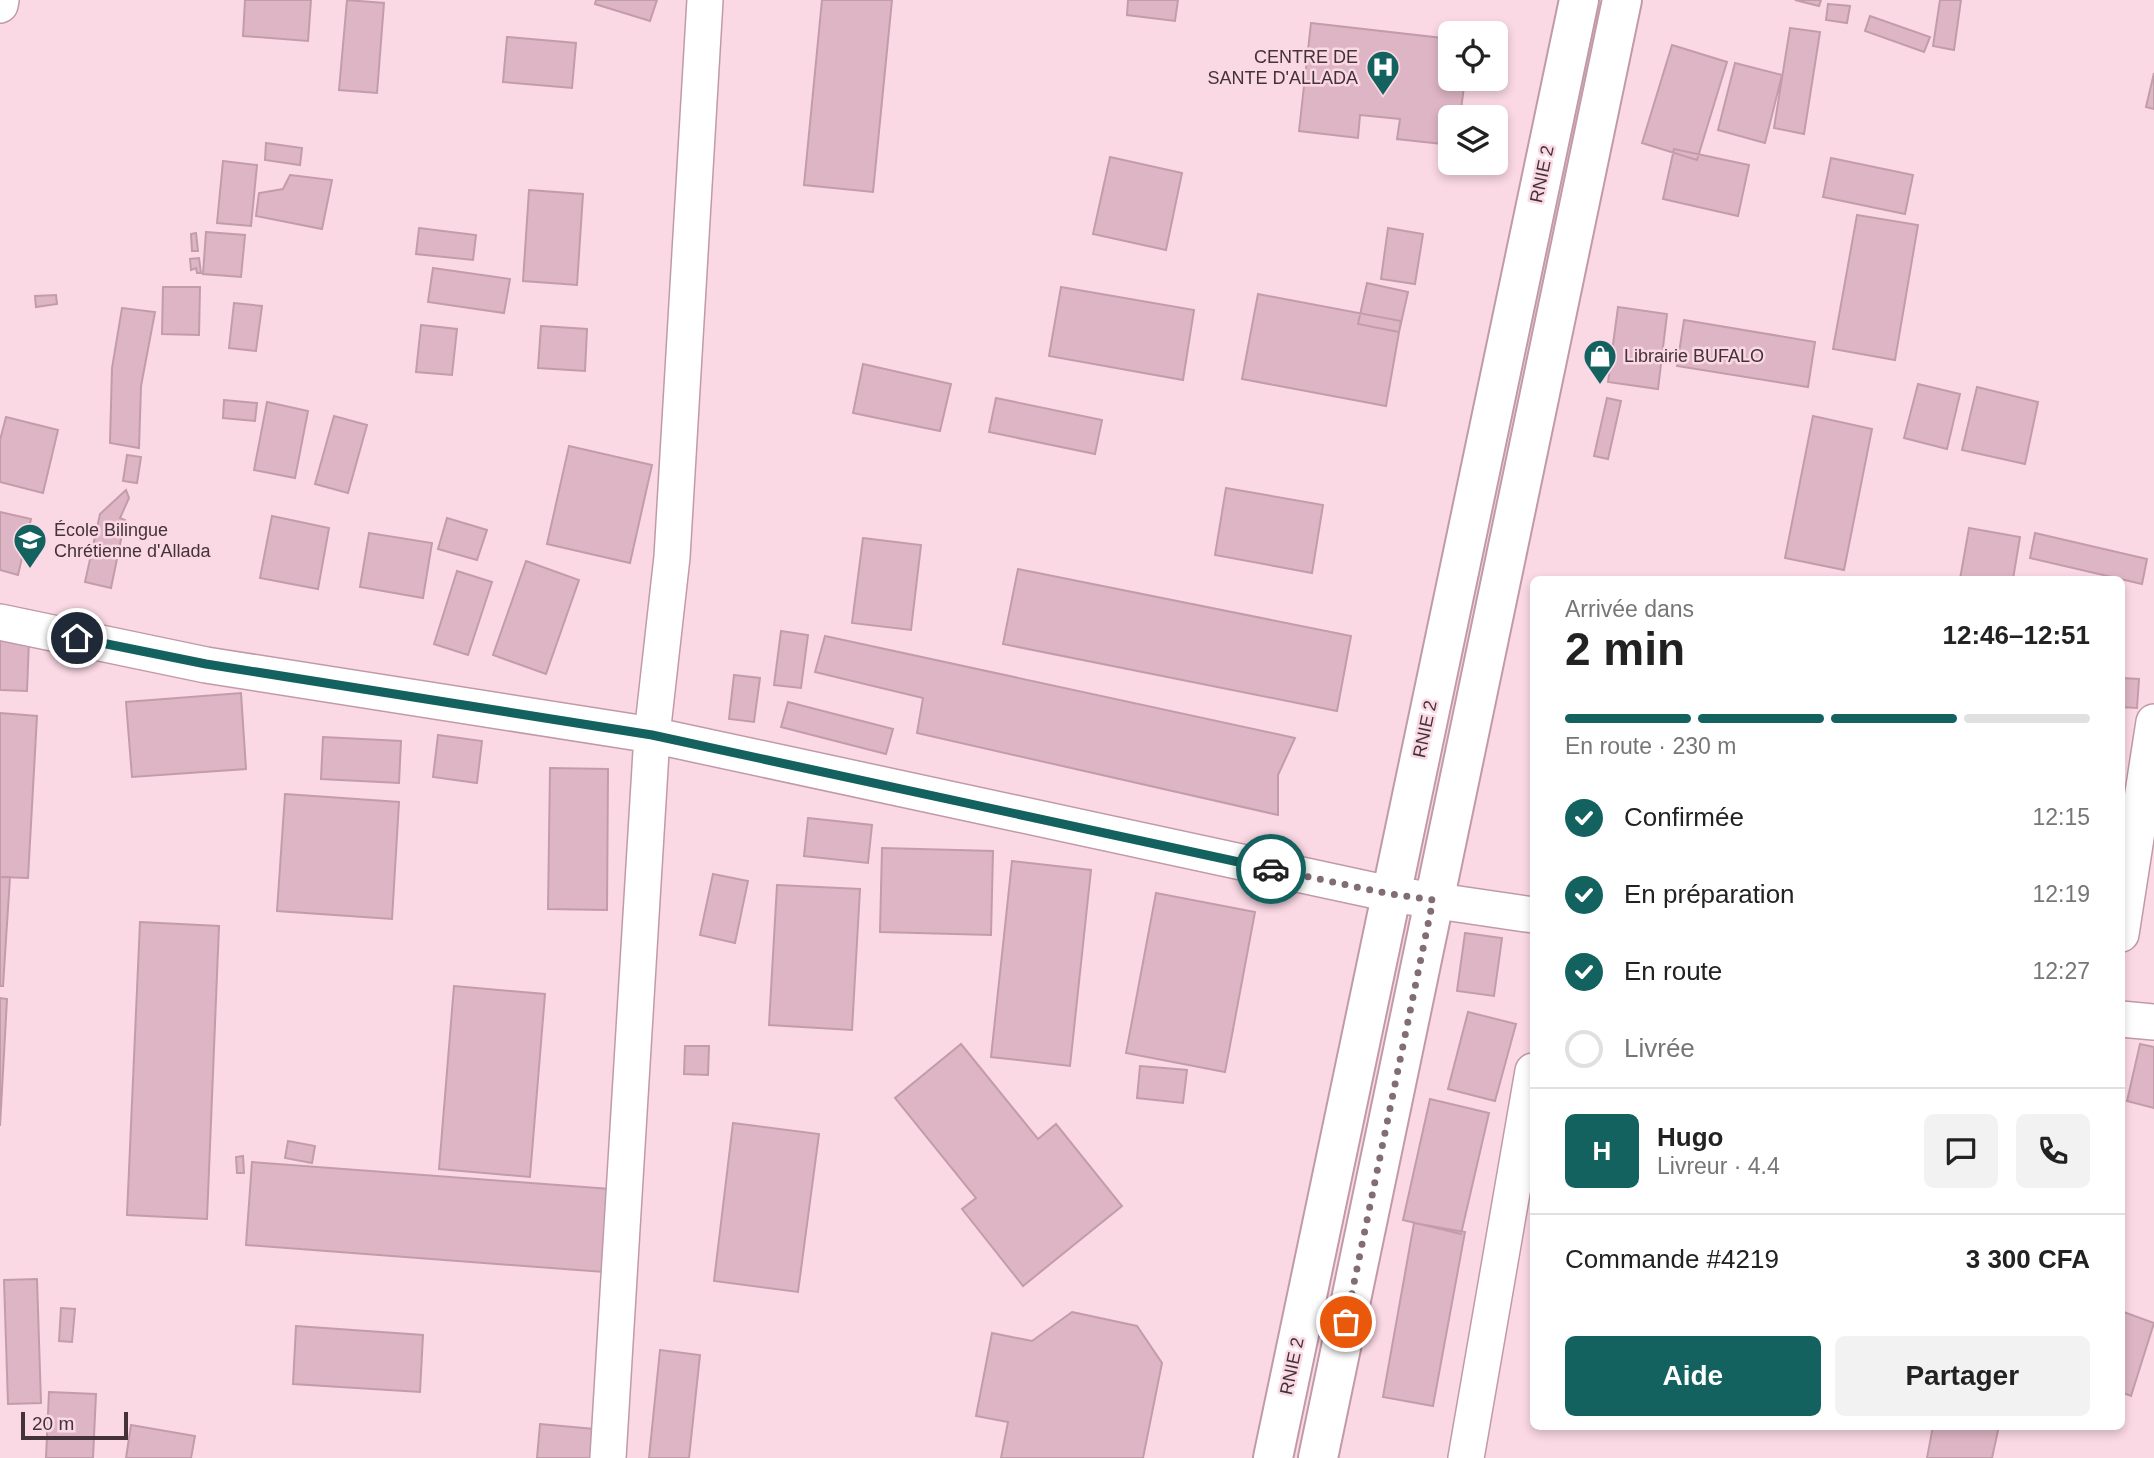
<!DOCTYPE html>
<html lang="fr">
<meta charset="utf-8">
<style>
:root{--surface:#fff;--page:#f2f2f2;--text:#222;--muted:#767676;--line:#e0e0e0;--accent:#13625f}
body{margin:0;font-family:Helvetica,sans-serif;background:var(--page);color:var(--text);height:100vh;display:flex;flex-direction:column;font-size:26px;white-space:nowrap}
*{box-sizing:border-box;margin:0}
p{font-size:23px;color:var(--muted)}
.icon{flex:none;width:38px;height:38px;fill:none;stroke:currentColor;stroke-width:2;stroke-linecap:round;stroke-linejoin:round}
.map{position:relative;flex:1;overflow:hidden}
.side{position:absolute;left:1530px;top:576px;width:595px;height:854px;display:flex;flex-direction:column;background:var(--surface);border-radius:10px;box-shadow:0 4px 10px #0003}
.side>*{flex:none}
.buttons{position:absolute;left:1438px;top:21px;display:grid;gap:14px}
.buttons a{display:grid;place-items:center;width:70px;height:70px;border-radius:10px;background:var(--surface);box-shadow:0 4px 10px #0003;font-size:35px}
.scale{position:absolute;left:21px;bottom:18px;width:107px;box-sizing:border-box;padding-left:7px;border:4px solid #433339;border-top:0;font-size:19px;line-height:24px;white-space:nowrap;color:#433339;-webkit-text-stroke:5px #fad8e4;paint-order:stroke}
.pin{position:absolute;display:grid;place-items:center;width:60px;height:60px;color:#fff;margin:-30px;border:4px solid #fff;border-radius:50%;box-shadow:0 2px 7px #0007}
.courier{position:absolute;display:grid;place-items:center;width:70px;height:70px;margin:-35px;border:5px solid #13625f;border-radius:50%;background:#fff;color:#222;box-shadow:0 2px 9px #0007}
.summary em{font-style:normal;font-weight:700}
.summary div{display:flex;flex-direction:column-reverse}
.summary{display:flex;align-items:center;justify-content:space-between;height:119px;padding:0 35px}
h1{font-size:46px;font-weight:700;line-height:52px}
.bar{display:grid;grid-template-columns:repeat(4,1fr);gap:10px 7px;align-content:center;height:84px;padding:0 35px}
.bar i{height:9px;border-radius:5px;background:var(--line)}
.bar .current{background:var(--accent)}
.bar p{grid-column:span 4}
.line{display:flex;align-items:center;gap:18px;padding:0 35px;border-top:2px solid var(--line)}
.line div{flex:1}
.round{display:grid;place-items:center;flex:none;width:74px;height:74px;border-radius:10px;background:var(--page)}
ol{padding:0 35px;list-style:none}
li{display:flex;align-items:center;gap:21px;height:77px}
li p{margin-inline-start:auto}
li .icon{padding:7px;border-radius:50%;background:var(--accent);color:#fff;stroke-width:4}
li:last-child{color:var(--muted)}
li i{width:38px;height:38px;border:4px solid var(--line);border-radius:50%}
.action{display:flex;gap:14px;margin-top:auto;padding:14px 35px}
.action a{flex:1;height:80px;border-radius:10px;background:var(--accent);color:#fff;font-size:28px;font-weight:700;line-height:80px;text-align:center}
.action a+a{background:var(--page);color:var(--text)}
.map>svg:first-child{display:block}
.building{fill:#deb5c4;stroke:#c39caa;stroke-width:2}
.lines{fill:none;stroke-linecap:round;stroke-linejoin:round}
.street-casing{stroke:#c19aa8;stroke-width:38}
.highway-casing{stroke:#c19aa8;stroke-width:42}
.street{stroke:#fff;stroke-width:35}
.highway{stroke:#fff;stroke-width:38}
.done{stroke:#836d75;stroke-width:7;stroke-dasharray:0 12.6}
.route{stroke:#13625f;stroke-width:9}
.labels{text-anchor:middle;stroke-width:5;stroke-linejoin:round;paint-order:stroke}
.poi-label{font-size:18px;fill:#433339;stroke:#fad8e4;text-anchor:start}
.street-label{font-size:18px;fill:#433339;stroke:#fad8e4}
</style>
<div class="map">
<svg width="2154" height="1458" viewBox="0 0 2154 1458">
<rect width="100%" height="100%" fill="#fad8e4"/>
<path class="building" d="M245,0h66l-3,41 -65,-5z
M347,0l37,3 -7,90 -38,-3z
M596,0h61l-7,21 -55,-17z
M822,0h70l-19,192 -69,-7z
M1128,0h50l-3,21 -48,-6z
M1795,0h26l-2,6z
M1940,0h21l-7,50 -21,-4z
M1828,4l22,2 -3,17 -21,-3z
M1870,16l60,21 -6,15 -59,-21z
M1311,23l140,16v40h14l-5,38h-9v28l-54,-6 3,-20 -40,-4 -2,23 -59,-7z
M1790,28l30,4 -16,102 -30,-6z
M507,37l69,6 -4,45 -69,-6z
M1672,45l55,17 -30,98 -55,-17z
M1735,63l47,12 -17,68 -47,-13z
M2154,73v36l-8,-2z
M266,143l36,5 -2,17 -35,-5z
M1674,149l75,16 -11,51 -75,-17z
M1110,157l72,16 -16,77 -73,-16z
M1831,158l82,17 -8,39 -82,-17z
M223,161l34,4 -6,61 -34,-3z
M290,175l42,5 -10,49 -66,-13 3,-23 24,-4z
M529,190l54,4 -6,91 -54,-4z
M1857,215l61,10 -23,135 -62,-11z
M419,228l57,7 -3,25 -57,-6z
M1388,228l35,6 -8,50 -34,-5z
M206,232l39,3 -4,42 -38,-3z
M196,233l2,18h-6l-1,-17z
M199,258l2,15h-4l-1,-5 -5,2 -1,-11z
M433,268l77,11 -6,34 -76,-11z
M1367,283l41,9 -9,40 -41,-8z
M163,287h37l-1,48 -37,-1z
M1061,287l133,23 -11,70 -134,-24z
M1258,294l143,27 -15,85 -144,-27z
M56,295l1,9 -21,3 -1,-11z
M234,303l28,3 -6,45 -27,-3z
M1618,307l49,7 -9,75 -50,-7z
M122,308l33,4 -14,74 -2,62 -29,-5 2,-75z
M1684,320l131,22 -7,45 -131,-21z
M421,325l36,4 -5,46 -36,-3z
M541,326l46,3 -2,42 -47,-3z
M863,364l88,20 -11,47 -87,-18z
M1918,384l42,10 -13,55 -43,-11z
M1977,387l61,15 -13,62 -63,-14z
M996,398l106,22 -7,34 -106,-22z
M1607,398l14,3 -13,58 -14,-3z
M224,400l33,3 -2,18 -32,-3z
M267,402l41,9 -13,67 -41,-8z
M334,416l33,9 -19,68 -33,-9z
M1813,416l59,13 -28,141 -59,-12z
M6,417l52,13 -15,63 -43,-11v-42z
M569,446l83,19 -22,98 -83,-19z
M127,455l14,2 -4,26 -14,-2z
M1226,488l97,17 -11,68 -97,-18z
M126,490l3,8 -9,20 5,2 -14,68 -26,-6 15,-68z
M0,512l31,7 -13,56 -18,-5z
M272,516l57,12 -11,61 -58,-11z
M447,518l40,12 -10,30 -39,-11z
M1969,528l51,9 -7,42h-53z
M369,533l63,10 -9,55 -63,-11z
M2035,533l112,26 -5,25 -112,-26z
M863,538l58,7 -10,85 -59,-7z
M526,561l53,19 -33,94 -53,-19z
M1018,569l333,67 -14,75 -334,-67z
M457,571l35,11 -24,73 -34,-11z
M781,631l27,4 -7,53 -27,-3z
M825,636l470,102 -17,37v40l-361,-82 6,-35 -108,-26z
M0,638l29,2 -2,51 -27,-1z
M734,675l26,3 -6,44 -25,-3z
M2121,678l18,1 -2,29 -16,-1z
M241,693l5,76 -114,8 -6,-75z
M788,702l105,27 -7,25 -105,-27z
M0,713l37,3 -9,162 -28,-1z
M438,735l44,6 -5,42 -44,-6z
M323,737l78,4 -2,42 -78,-4z
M550,768l58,1 -1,141 -59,-1z
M285,794l114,8 -7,117 -115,-8z
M808,818l64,7 -4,38 -64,-7z
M882,848l111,3 -2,84 -111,-3z
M1012,861l79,9 -21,196 -79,-9z
M713,874l35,7 -13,62 -35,-8z
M0,877h10l-7,109h-3z
M777,885l83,4 -8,141 -83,-5z
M1156,893l99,19 -30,160 -99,-19z
M140,922l79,4 -12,293 -80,-4z
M1465,933l37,5 -8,58 -37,-5z
M454,986l91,8 -15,183 -91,-8z
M0,998l7,1 -7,127z
M1468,1012l48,12 -21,77 -47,-12z
M961,1044l77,95 18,-15 66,82 -99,80 -61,-77 14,-11 -81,-100z
M2140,1044l14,3v61l-27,-7z
M685,1046h24l-1,29 -24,-1z
M1140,1066l47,4 -4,33 -46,-5z
M1430,1099l59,14 -28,121 -58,-14z
M733,1123l86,11 -21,158 -84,-11z
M288,1141l27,5 -3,17 -27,-5z
M243,1156l1,17h-7l-1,-16z
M252,1162l358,27 -6,83 -358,-27z
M1414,1223l51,9 -32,174 -50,-9z
M37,1279l4,124 -33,1 -4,-124z
M61,1308l14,1 -3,33 -13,-1z
M2121,1311l33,12 -23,73 -10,-4z
M1072,1312l65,14 25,37 -19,95h-142l7,-36 -32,-6 16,-83 40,8z
M296,1326l127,9 -3,57 -127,-8z
M660,1350l40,5 -11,103h-40z
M49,1392l47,2 -3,64h-47z
M540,1424l65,6 -2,28h-66z
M131,1425l64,11 -4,22h-65z
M1933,1426h66l-7,32h-65z"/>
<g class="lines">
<defs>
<path id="street" d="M0,5l1,-5
M0,622l206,43 446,70 738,159 143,21
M2121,934l33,-212
M2121,1019l33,3
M608,1458l44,-723 20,-178 33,-557
M1466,1458l67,-387"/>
<path id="highway" d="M1273,1458l306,-1458
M1318,1458l304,-1458"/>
</defs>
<use href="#street" class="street-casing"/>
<use href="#highway" class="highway-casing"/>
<use href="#street" class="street"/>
<use href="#highway" class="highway"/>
</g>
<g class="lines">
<path class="done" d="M1271,869l119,25 43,6 -87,422"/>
<path class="route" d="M77,638l129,26 446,71 619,134"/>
</g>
<defs>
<symbol id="hospital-pin" viewBox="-11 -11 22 30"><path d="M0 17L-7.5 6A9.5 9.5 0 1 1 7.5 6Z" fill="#13625f" stroke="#fad8e4"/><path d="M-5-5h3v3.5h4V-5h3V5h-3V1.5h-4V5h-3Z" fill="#fff"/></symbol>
<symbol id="shop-pin" viewBox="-11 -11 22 30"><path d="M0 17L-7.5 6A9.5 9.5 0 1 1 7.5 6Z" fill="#13625f" stroke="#fad8e4"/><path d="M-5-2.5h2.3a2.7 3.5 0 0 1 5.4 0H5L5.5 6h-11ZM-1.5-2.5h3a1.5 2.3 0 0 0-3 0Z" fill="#fff"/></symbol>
<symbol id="school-pin" viewBox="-11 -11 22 30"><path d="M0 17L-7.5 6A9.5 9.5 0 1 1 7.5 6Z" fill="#13625f" stroke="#fad8e4"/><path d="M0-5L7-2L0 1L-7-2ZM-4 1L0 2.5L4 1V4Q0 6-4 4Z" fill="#fff"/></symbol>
</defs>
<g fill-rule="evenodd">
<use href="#hospital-pin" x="1364" y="48" width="38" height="52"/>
<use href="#shop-pin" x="1581" y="337" width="38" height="52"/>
<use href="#school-pin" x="11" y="521" width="38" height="52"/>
</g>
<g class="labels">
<g class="poi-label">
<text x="1358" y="63" text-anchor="end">CENTRE DE<tspan x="1358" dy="21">SANTE D'ALLADA</tspan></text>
<text x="1624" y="362">Librairie BUFALO</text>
<text x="54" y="536">École Bilingue<tspan x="54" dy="21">Chrétienne d'Allada</tspan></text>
</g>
<g class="street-label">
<text transform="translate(1542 174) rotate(-78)" y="6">RNIE 2</text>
<text transform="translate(1425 729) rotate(-78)" y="6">RNIE 2</text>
<text transform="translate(1292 1366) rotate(-78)" y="6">RNIE 2</text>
</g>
</g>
</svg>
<div class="buttons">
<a><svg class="icon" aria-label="locate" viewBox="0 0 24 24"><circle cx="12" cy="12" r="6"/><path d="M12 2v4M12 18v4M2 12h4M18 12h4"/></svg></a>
<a><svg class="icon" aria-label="layers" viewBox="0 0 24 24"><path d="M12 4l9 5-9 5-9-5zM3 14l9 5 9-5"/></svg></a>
</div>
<div class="scale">20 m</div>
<div class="pin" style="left:1346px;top:1322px;background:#ea580c"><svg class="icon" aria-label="bag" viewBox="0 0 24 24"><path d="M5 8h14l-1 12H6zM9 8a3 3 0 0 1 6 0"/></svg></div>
<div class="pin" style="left:77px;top:638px;background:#1f2937"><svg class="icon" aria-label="home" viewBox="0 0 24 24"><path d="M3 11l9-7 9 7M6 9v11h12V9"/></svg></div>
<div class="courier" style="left:1271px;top:869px"><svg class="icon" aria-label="car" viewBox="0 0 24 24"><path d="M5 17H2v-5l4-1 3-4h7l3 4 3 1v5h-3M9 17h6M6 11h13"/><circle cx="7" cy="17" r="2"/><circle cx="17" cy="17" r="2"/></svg></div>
<section class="side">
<div class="summary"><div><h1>2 min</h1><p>Arrivée dans</p></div><em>12:46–12:51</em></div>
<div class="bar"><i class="current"></i><i class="current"></i><i class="current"></i><i></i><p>En route · 230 m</p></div>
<ol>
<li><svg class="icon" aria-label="check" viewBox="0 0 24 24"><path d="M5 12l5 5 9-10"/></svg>Confirmée<p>12:15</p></li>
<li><svg class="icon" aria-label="check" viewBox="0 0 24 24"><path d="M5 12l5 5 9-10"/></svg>En préparation<p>12:19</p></li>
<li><svg class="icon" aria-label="check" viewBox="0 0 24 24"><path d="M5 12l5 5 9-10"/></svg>En route<p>12:27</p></li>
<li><i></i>Livrée</li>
</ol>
<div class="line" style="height:126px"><b class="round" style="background:var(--accent);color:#fff">H</b><div><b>Hugo</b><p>Livreur · 4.4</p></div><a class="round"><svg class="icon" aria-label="chat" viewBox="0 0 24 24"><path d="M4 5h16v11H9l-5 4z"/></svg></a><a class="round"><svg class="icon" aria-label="phone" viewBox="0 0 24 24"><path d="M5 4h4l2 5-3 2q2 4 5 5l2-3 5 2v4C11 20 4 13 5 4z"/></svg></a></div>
<div class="line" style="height:91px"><div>Commande #4219</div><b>3 300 CFA</b></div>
<div class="action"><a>Aide</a><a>Partager</a></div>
</section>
</div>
